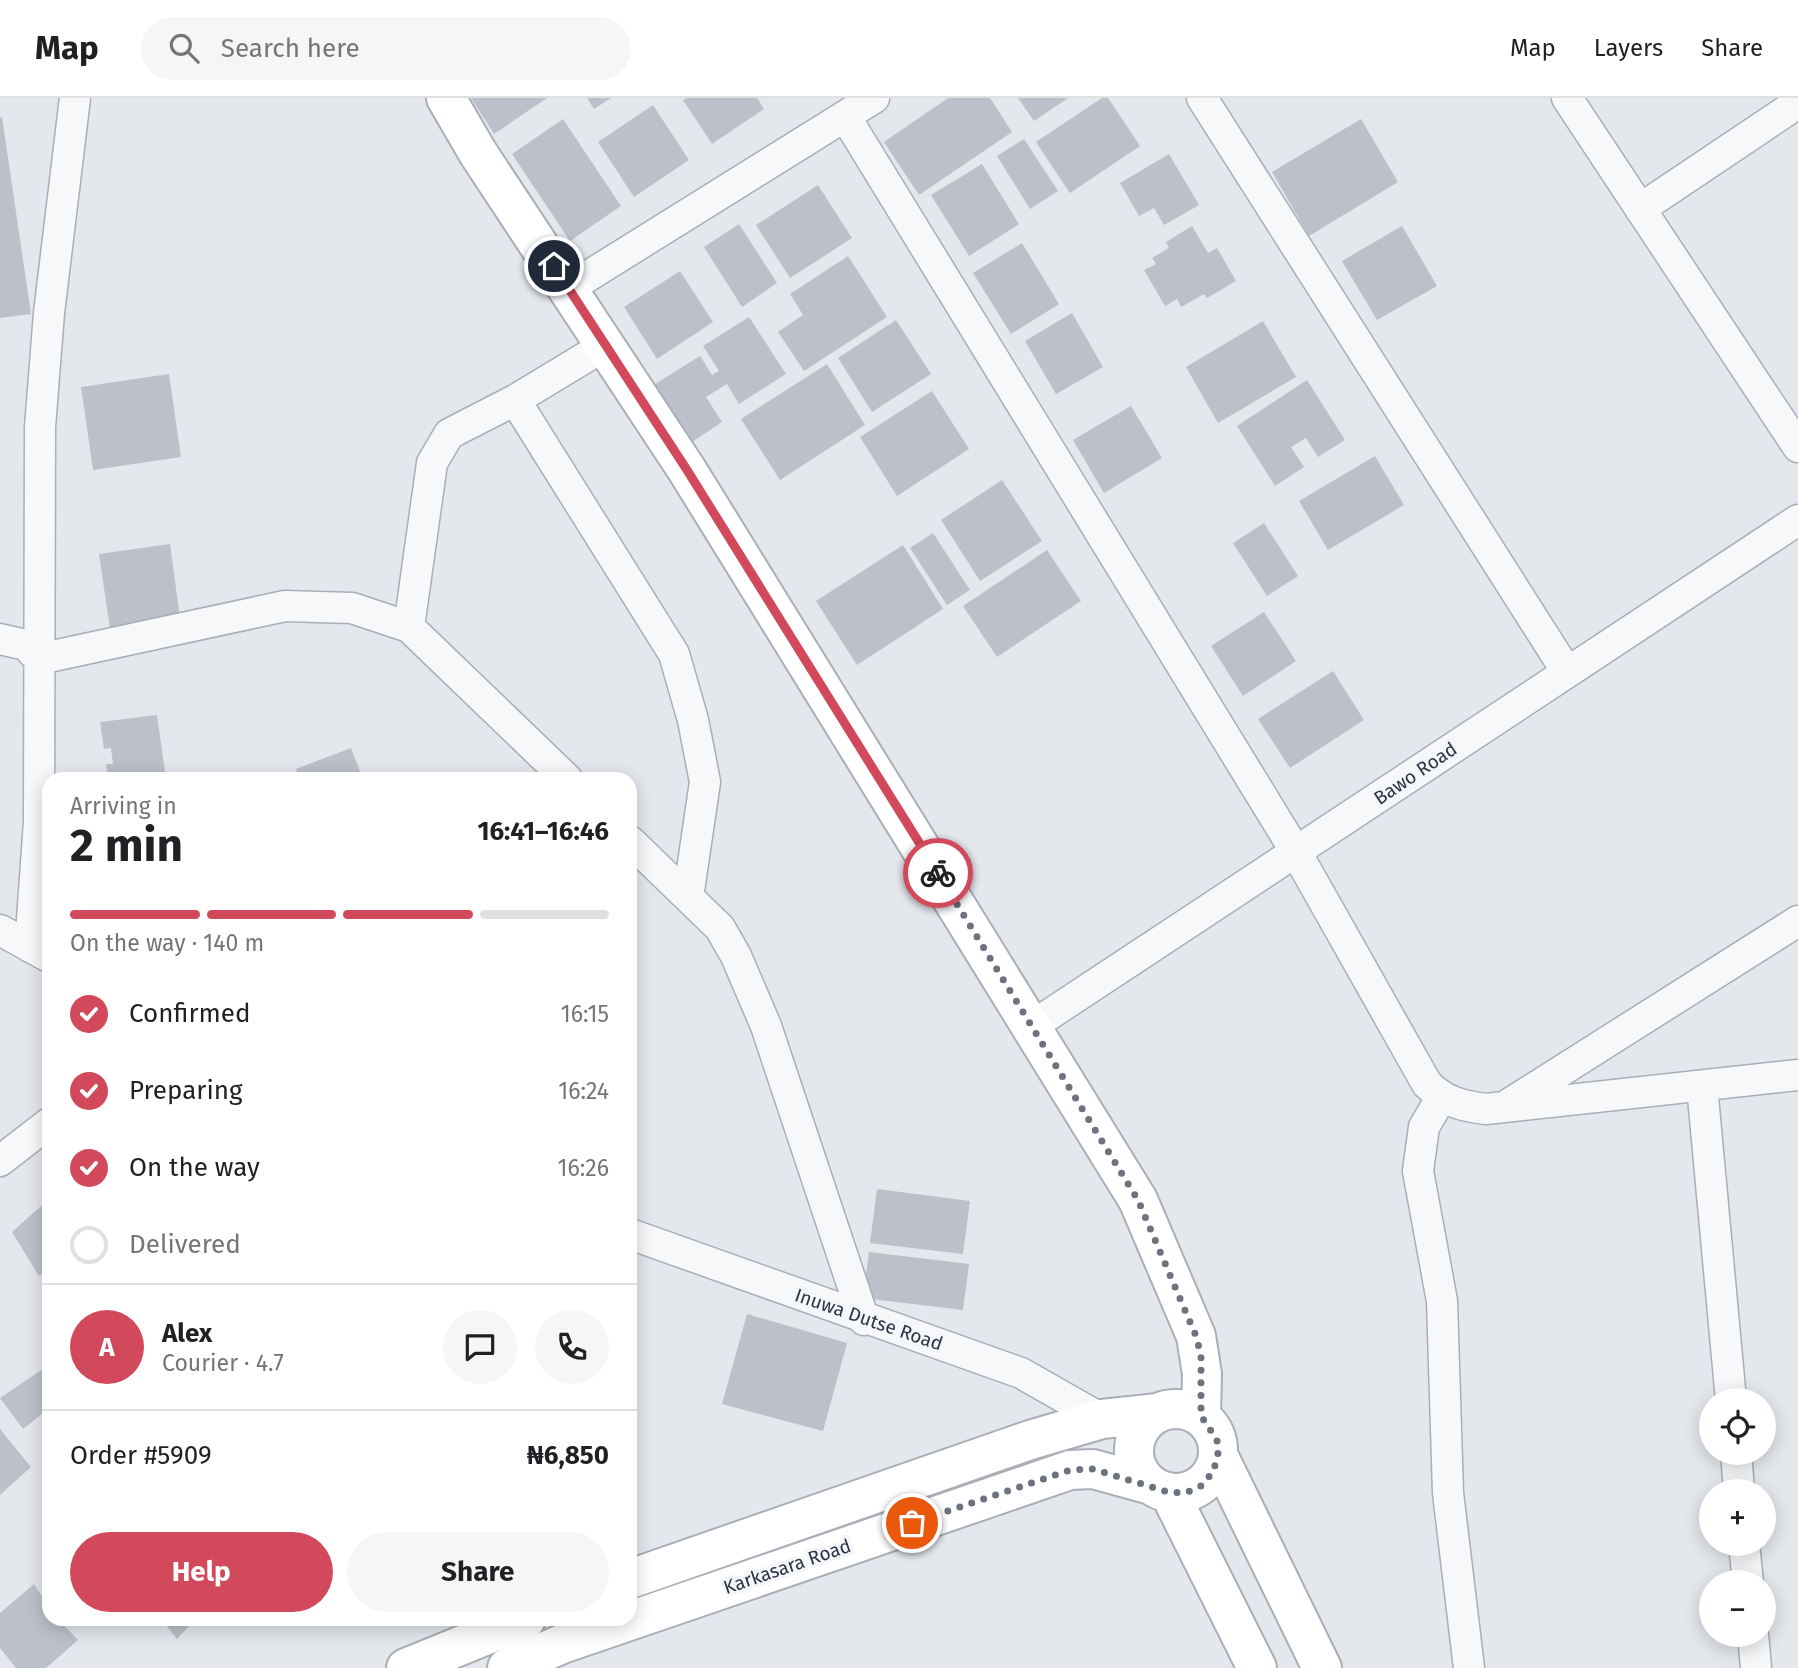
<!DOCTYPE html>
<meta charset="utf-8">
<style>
:root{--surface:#fff;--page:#f6f6f6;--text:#202124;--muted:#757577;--line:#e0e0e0;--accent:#d1495b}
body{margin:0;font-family:"Fira Sans",sans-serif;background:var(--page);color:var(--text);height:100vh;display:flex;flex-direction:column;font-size:26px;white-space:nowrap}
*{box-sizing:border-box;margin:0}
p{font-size:23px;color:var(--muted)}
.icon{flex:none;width:38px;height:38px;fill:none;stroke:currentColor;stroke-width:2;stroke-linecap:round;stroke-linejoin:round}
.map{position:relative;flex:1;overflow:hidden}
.sheet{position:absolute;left:42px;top:674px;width:595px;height:854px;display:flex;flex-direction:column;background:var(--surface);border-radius:21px;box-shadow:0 4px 18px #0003}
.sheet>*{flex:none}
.tools{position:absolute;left:1699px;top:1290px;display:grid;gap:14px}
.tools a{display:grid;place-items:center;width:77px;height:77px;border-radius:50%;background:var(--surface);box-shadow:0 4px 18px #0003;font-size:35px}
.pin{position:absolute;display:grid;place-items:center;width:60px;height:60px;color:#fff;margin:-30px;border:4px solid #fff;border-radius:50%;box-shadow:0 2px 7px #0007}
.courier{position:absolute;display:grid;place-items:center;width:70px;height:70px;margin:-35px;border:5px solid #d1495b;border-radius:50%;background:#fff;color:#222;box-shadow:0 2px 9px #0007}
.summary em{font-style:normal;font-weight:700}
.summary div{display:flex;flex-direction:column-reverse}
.summary{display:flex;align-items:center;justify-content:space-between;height:119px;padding:0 28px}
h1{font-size:46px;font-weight:700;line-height:52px}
.bar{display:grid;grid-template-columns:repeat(4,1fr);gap:10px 7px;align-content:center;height:84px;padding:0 28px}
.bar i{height:9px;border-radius:5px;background:var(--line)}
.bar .on{background:var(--accent)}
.bar p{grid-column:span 4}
.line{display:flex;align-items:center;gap:18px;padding:0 28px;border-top:2px solid var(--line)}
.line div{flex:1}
.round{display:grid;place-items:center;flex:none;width:74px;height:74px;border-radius:37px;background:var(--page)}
ol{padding:0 28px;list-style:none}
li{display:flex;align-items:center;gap:21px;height:77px}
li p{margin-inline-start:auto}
li .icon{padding:7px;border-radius:50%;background:var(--accent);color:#fff;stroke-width:4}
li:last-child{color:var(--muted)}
li i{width:38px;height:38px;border:4px solid var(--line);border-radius:50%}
.action{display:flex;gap:14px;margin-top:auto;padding:14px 28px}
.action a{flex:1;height:80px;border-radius:42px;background:var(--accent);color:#fff;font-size:28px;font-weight:700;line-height:80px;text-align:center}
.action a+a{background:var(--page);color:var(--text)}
header{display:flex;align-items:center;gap:42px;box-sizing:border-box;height:98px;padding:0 35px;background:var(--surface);border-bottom:2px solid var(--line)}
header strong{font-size:33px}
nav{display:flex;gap:38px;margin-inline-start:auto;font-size:24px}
.search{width:490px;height:63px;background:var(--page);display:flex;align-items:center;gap:18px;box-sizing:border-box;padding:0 24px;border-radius:38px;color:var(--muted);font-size:26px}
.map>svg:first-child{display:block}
.building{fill:#bbc0ca}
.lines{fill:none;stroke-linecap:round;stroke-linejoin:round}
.street-casing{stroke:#a9aeb7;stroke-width:33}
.secondary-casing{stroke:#a9aeb7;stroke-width:42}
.street{stroke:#f7f8fa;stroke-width:30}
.secondary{stroke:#fff;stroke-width:38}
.done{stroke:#6c737f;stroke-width:7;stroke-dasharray:0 12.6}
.route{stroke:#d1495b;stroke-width:9}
.labels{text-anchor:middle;stroke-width:7;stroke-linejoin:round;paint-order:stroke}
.street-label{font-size:19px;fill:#2b3445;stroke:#f4f6f9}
</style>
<header>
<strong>Map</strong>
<div class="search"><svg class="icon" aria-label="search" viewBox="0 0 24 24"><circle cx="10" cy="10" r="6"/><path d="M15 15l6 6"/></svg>Search here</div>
<nav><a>Map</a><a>Layers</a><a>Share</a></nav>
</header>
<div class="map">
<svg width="1798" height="1570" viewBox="0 0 1798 1570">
<rect width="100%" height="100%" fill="#e4e7ec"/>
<path class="building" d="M471,0h76l-53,36z
M587,0h24l-17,11z
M687,0h70l7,11 -52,35 -29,-44z
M948,0h42l22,34 -93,63 -35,-53z
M1018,0h50l-34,23z
M1102,0h6l32,48 -70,47 -34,-51z
M653,7l36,55 -55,37 -36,-55z
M2,19l29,197 -31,4v-200z
M563,21l58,87 -51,35 -58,-87z
M1361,21l37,63 -89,54 -37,-64z
M1024,41l34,52 -28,18 -33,-53z
M1169,56l30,51 -35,20 -10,-17 -15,8 -19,-33z
M982,66l37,60 -50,32 -38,-61z
M818,87l34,53 -62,40 -34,-53z
M739,126l38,59 -35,24 -38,-60z
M1192,128l16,27 9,-5 19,33 -29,17 -3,-4 -23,13 -4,-8 -12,7 -21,-36 12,-6 -4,-6 17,-10 -3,-6z
M1402,128l35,60 -60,34 -35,-59z
M1022,145l37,61 -48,30 -38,-61z
M848,158l39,61 -83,54 -26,-39 25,-17 -13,-21z
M680,173l33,51 -56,37 -33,-52z
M1072,215l31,54 -47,27 -31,-53z
M749,219l37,57 -47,30 -12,-20 -21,13 16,25 -33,22 -37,-58 48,-30 12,19 7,-4 -16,-25z
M896,222l35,54 -59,38 -34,-54z
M1263,223l33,56 -78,46 -32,-56z
M827,266l38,61 -85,55 -39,-61z
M169,276l12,83 -88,13 -12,-83z
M1307,282l38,60 -27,17 -12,-19 -15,9 13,20 -29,19 -38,-60z
M932,293l37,58 -72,47 -37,-59z
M1131,308l31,52 -58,35 -31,-53z
M1375,358l29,49 -76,45 -29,-49z
M1002,382l40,61 -62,40 -39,-61z
M1264,425l34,53 -31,20 -34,-53z
M933,435l37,57 -23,15 -37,-57z
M170,446l10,74 -70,11 -11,-75z
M903,447l40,64 -86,56 -41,-64z
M1047,452l34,51 -84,56 -34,-51z
M1264,514l32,49 -53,35 -32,-50z
M1333,573l31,49 -74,48 -32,-49z
M157,617l9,64h-58l-2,-15h7l-2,-16 -7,1 -4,-27z
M351,650l12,31h-63l-4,-10z
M877,1091l93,12 -7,53 -93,-11z
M49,1101v71l-10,6 -27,-44z
M869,1154l100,12 -6,46 -100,-12z
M747,1216l100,29 -24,88 -101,-27z
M49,1267v58l-7,-9 -19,15 -23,-31z
M0,1331l31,38 -31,28z
M34,1486l15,23v12h9l20,21 -32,28h-30l-16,-20v-35z
M161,1521h24l4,7 -12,13z"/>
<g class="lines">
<defs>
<path id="street" d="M1202,0l365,574
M1567,0l231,349
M845,18l451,736 131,232c18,18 35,22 59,25l312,-34
M1640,111l158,-106
M569,190l305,-190
M515,302l159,254 19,66 12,62 -17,115
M409,529l23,-164 17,-29 66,-34 91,-55
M0,541l26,6 13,14 246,-53 67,2 57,19 158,152
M630,743l90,87 16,28 30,70 98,294
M0,832l49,27
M30,849l9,-126 1,-394 9,-114 26,-215
M1032,928l766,-506
M1702,988l29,314
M1441,1000l-17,29 -6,44 24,130 6,192 21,175
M1509,1006l289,-183
M0,1063l49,-38
M630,1136l391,139 81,46
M1736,1354l3,39
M1744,1446l4,38
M1753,1536l3,34"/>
<path id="secondary" d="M446,0l32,55 209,317 451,730 58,136 6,38 -1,42
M1134 1353a42 42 0 1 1 84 0a42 42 0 1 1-84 0Z
M1218,1357l104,213
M1169,1394l88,176
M630,1481l400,-139 72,-21 56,-6
M406,1570l120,-49
M507,1570l55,-24 508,-174 23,-1 58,16"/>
</defs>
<use href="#street" class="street-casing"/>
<use href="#secondary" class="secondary-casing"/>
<use href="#street" class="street"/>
<use href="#secondary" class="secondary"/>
</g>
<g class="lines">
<path class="done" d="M912,1425l158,-53 23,-1 75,23 17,1 16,-7 12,-14 5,-17 -1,-15 -16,-24v-61l-5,-19 -58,-136 -200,-327"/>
<path class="route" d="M554,168l133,204 251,403"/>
</g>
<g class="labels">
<g class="street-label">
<text transform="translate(1415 675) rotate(-34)" y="7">Bawo Road</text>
<text transform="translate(869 1221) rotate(19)" y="7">Inuwa Dutse Road</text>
<text transform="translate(787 1468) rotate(-19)" y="7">Karkasara Road</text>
</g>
</g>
</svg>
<div class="tools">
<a><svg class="icon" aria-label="locate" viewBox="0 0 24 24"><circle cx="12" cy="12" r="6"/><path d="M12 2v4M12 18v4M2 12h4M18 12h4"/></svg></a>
<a>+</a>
<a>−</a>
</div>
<div class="pin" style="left:912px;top:1425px;background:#ea580c"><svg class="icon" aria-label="bag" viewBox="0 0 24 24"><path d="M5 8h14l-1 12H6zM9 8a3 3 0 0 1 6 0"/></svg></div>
<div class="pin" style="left:554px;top:168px;background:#1f2937"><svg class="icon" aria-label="home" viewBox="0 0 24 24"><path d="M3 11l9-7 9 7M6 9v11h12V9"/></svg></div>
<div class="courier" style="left:938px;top:775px"><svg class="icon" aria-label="bike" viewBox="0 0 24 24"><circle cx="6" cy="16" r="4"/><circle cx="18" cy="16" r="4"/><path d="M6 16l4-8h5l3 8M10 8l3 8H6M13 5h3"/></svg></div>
<section class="sheet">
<div class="summary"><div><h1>2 min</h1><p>Arriving in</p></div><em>16:41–16:46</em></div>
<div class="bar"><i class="on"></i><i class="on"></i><i class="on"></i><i></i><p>On the way · 140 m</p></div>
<ol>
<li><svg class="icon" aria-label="check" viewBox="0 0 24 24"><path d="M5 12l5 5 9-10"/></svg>Confirmed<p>16:15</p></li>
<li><svg class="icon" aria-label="check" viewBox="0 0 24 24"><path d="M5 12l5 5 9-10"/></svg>Preparing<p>16:24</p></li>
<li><svg class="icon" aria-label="check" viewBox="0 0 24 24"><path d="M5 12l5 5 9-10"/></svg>On the way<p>16:26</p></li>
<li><i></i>Delivered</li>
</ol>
<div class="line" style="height:126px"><b class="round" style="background:var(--accent);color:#fff">A</b><div><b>Alex</b><p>Courier · 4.7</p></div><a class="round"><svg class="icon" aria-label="chat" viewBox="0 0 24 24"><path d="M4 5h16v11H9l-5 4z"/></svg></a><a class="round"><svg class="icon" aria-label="phone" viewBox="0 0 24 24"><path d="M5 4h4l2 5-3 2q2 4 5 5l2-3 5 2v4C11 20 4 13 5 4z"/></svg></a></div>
<div class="line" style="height:91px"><div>Order #5909</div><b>₦6,850</b></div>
<div class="action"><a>Help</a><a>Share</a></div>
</section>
</div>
